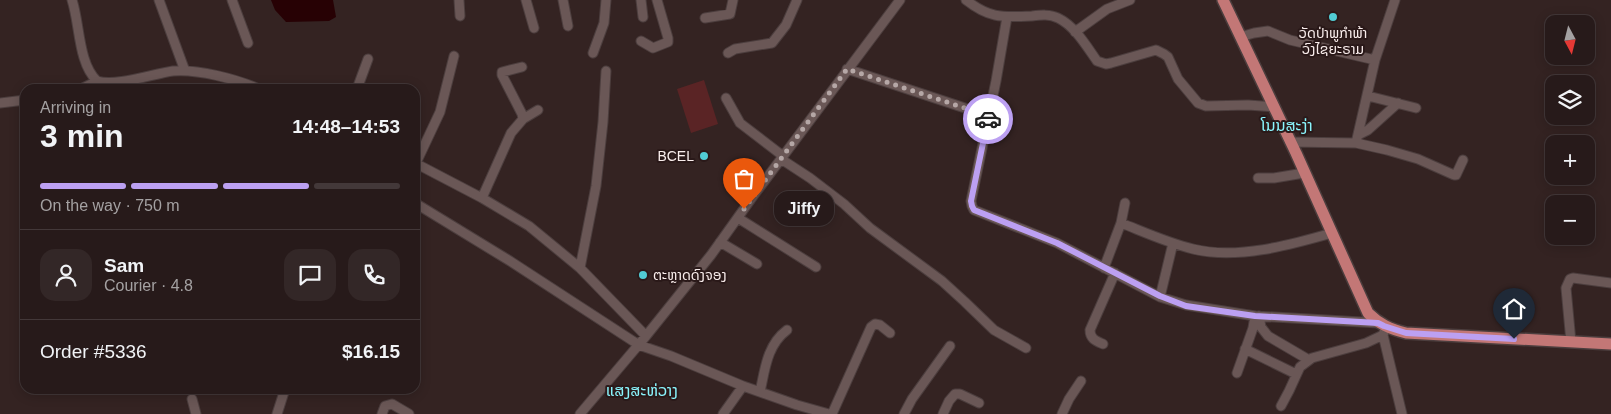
<!DOCTYPE html>
<meta charset="utf-8">
<style>
:root{--surface:#271a1a;--page:#332727;--text:#f1f3f6;--muted:#a4a1a2;--line:#433839;--accent:#bca0f2}
body{margin:0;font-family:Helvetica,"Noto Sans Lao",sans-serif;background:var(--page);color:var(--text);height:100vh;display:flex;flex-direction:column;font-size:19px;white-space:nowrap}
*{box-sizing:border-box;margin:0}
p{font-size:16px;color:var(--muted)}
.icon{flex:none;width:28px;height:28px;fill:none;stroke:currentColor;stroke-width:2;stroke-linecap:round;stroke-linejoin:round}
.map{position:relative;flex:1;overflow:hidden}
.details{position:absolute;left:20px;top:84px;width:400px;height:310px;display:flex;flex-direction:column;background:var(--surface);border-radius:15px;box-shadow:0 2px 12px #0003,0 0 0 1px var(--line)}
.details>*{flex:none}
.needle{width:32px;rotate:173deg}
.fabs{position:absolute;left:1545px;top:15px;display:grid;gap:10px}
.fabs a{display:grid;place-items:center;width:50px;height:50px;border-radius:10px;background:var(--surface);box-shadow:0 2px 12px #0003,0 0 0 1px var(--line);font-size:25px}
.pin{position:absolute;display:grid;place-items:center;width:42px;height:42px;color:#fff;margin:-51px -21px;border-radius:50% 50% 50% 0;rotate:-45deg;box-shadow:0 0 5px #0007}
.pin .icon{rotate:45deg}
.courier{position:absolute;display:grid;place-items:center;width:50px;height:50px;margin:-25px;border:4px solid #bca0f2;border-radius:50%;background:#fff;color:#222;box-shadow:0 1px 6px #0007}
.bubble{position:absolute;height:35px;border-radius:15px;background:var(--surface);box-shadow:0 2px 12px #0003,0 0 0 1px var(--line);font-size:16px;font-weight:700;line-height:35px;text-align:center}
.summary em{font-style:normal;font-weight:700}
.summary div{display:flex;flex-direction:column-reverse}
.summary{display:flex;align-items:center;justify-content:space-between;height:85px;padding:0 20px}
h1{font-size:32px;font-weight:700;line-height:38px}
.bar{display:grid;grid-template-columns:repeat(4,1fr);gap:8px 5px;align-content:center;height:60px;padding:0 20px}
.bar i{height:6px;border-radius:4px;background:var(--line)}
.bar .on{background:var(--accent)}
.bar p{grid-column:span 4}
.line{display:flex;align-items:center;gap:12px;padding:0 20px;border-top:1px solid var(--line)}
.line div{flex:1}
.round{display:grid;place-items:center;flex:none;width:52px;height:52px;border-radius:15px;background:var(--page)}
.map>svg:first-child{display:block}
.green{fill:#5a2425}
.water{fill:#270104}
.lines{fill:none;stroke-linecap:round;stroke-linejoin:round}
.minor-casing{stroke:#4c3e3e;stroke-width:11}
.major-casing{stroke:#4c3e3e;stroke-width:14}
.minor{stroke:#6a5756;stroke-width:9}
.major{stroke:#c37776;stroke-width:11}
.done{stroke:#b5a7a6;stroke-width:5;stroke-dasharray:0 9}
.route{stroke:#bca0f2;stroke-width:6}
.poi-dot{fill:#51ccd4;stroke:#2a1919;stroke-width:2}
.labels{text-anchor:middle;stroke-width:4;stroke-linejoin:round;paint-order:stroke}
.poi-label{font-size:14px;fill:#faeeed;stroke:#2a1919}
.quarter-label{font-size:16px;fill:#8af5fd;stroke:#2a1919}
</style>
<div class="map">
<svg width="1611" height="414" viewBox="0 0 1611 414">
<rect width="100%" height="100%" fill="#342322"/>
<path class="green" d="M704,80l14,44 -27,9 -14,-44z"/>
<path class="water" d="M271,0h62l3,17 -7,4 -43,1 -11,-12z"/>
<g class="lines">
<defs>
<path id="minor" d="M72,0c8,24 6,63 25,81 19,6 55,-7 76,-10 25,-2 63,8 86,18
M159,0l26,71
M232,0l16,43
M459,0l1,16
M526,0l8,28
M563,0l5,26
M641,0l2,17
M966,0c24,19 37,17 66,16 9,-1 18,-2 26,2 17,8 29,29 39,43l9,3 5,-1 45,-13 8,4 4,3 10,22 20,24 8,3 42,-1 26,2
M1007,17l-11,64 -25,120 1,5 2,4 83,33 103,54 26,8 69,11 124,7
M705,18l25,-4 3,-14
M1075,32l32,-23 23,-9
M1240,37l14,-4 14,-2 22,9 85,20
M641,41l12,7 15,-6v-4l-11,-38
M593,53l11,-30 2,-23
M728,53l7,-4 37,-6 14,-18 11,-25
M522,67l-20,5v3l20,39 1,5
M847,69l142,47
M81,89l16,-8
M357,89l11,-30
M1368,96l48,12
M726,98l14,25 43,33
M0,103l25,-3
M1358,135l10,-5 30,-27
M1290,142l66,1 31,7 31,9 36,16h2l7,-15
M1356,143l19,-83 20,-60
M781,159l29,19 34,26 26,24 72,53 23,21 29,28 32,18
M415,163l67,35 47,28 51,42 66,68
M416,163l24,-51 14,-56
M1258,178h16l30,-5
M482,198l29,-65 12,-14 15,-9
M415,203l95,58 129,84 32,11 72,30 54,19 32,9
M738,218l78,49
M1121,223c23,9 47,20 72,26 44,11 97,-4 139,-16
M720,242l37,22
M580,268l16,-82 7,-64 3,-51
M1104,268l17,-45 4,-20
M1160,297l13,-54
M1259,316l2,11 7,9 41,24
M1384,332l-1,3 19,79
M1571,342l-5,-54 4,-9 3,-1 38,5
M1103,344c-7,-3 -13,-5 -13,-14l25,-57
M1245,349l51,25
M1237,373l16,-45 2,-12
M760,392c5,-23 7,-47 27,-62
M192,399l4,15
M1281,406l8,-15 11,-24 12,-9 54,-15 17,-8
M277,414l8,-25
M382,414l3,-8 7,-2 17,10
M580,414l66,-78 65,-81 40,-56 149,-199
M723,414l20,-28
M832,414l39,-87 4,-3 5,1 10,8
M904,414l8,-15 38,-53
M943,414l6,-13 6,-7h5l19,9
M1062,414l7,-15 12,-18"/>
<path id="major" d="M1223,0l73,153 72,160c11,11 22,16 38,20l205,11"/>
</defs>
<use href="#minor" class="minor-casing"/>
<use href="#major" class="major-casing"/>
<use href="#minor" class="minor"/>
<use href="#major" class="major"/>
</g>
<g class="lines">
<path class="done" d="M744,209l103,-140 142,47 -1,3"/>
<path class="route" d="M988,119l-17,82 1,5 2,4 83,33 103,53 26,10 69,10 123,7 6,3 22,7 108,6"/>
</g>
<g class="poi-dot">
<circle cx="1333" cy="17" r="5"/>
<circle cx="704" cy="156" r="5"/>
<circle cx="643" cy="275" r="5"/>
</g>
<g class="labels">
<g class="poi-label">
<text x="1333" y="38">ວັດປ່າພູກຳພ້າ<tspan x="1333" dy="16">ວົງໄຊຍະຣາມ</tspan></text>
<text x="694" y="161" text-anchor="end">BCEL</text>
<text x="653" y="280" text-anchor="start">ຕະຫຼາດດົງຈອງ</text>
</g>
<g class="quarter-label">
<text x="1287" y="131">ໂນນສະງ່າ</text>
<text x="642" y="396">ແສງສະຫ່ວາງ</text>
</g>
</g>
</svg>
<div class="fabs">
<a><svg class="needle" viewBox="-14 -14 28 28"><path d="M0-13l5 13h-10z" fill="#e53935"/><path d="M0 13l5-13h-10z" fill="#a4a1a2"/></svg></a>
<a><svg class="icon" aria-label="layers" viewBox="0 0 24 24"><path d="M12 4l9 5-9 5-9-5zM3 14l9 5 9-5"/></svg></a>
<a>+</a>
<a>−</a>
</div>
<div class="pin" style="left:744px;top:209px;background:#ea580c"><svg class="icon" aria-label="bag" viewBox="0 0 24 24"><path d="M5 8h14l-1 12H6zM9 8a3 3 0 0 1 6 0"/></svg></div>
<div class="pin" style="left:1514px;top:339px;background:#1f2937"><svg class="icon" aria-label="home" viewBox="0 0 24 24"><path d="M3 11l9-7 9 7M6 9v11h12V9"/></svg></div>
<div class="courier" style="left:988px;top:119px"><svg class="icon" aria-label="car" viewBox="0 0 24 24"><path d="M5 17H2v-5l4-1 3-4h7l3 4 3 1v5h-3M9 17h6M6 11h13"/><circle cx="7" cy="17" r="2"/><circle cx="17" cy="17" r="2"/></svg></div>
<div class="bubble" style="left:774px;top:191px;width:60px">Jiffy</div>
<section class="details">
<div class="summary"><div><h1>3 min</h1><p>Arriving in</p></div><em>14:48–14:53</em></div>
<div class="bar"><i class="on"></i><i class="on"></i><i class="on"></i><i></i><p>On the way · 750 m</p></div>
<div class="line" style="height:90px"><a class="round"><svg class="icon" aria-label="person" viewBox="0 0 24 24"><circle cx="12" cy="8" r="4"/><path d="M4 21q1-7 8-7t8 7"/></svg></a><div><b>Sam</b><p>Courier · 4.8</p></div><a class="round"><svg class="icon" aria-label="chat" viewBox="0 0 24 24"><path d="M4 5h16v11H9l-5 4z"/></svg></a><a class="round"><svg class="icon" aria-label="phone" viewBox="0 0 24 24"><path d="M5 4h4l2 5-3 2q2 4 5 5l2-3 5 2v4C11 20 4 13 5 4z"/></svg></a></div>
<div class="line" style="height:65px"><div>Order #5336</div><b>$16.15</b></div>
</section>
</div>
